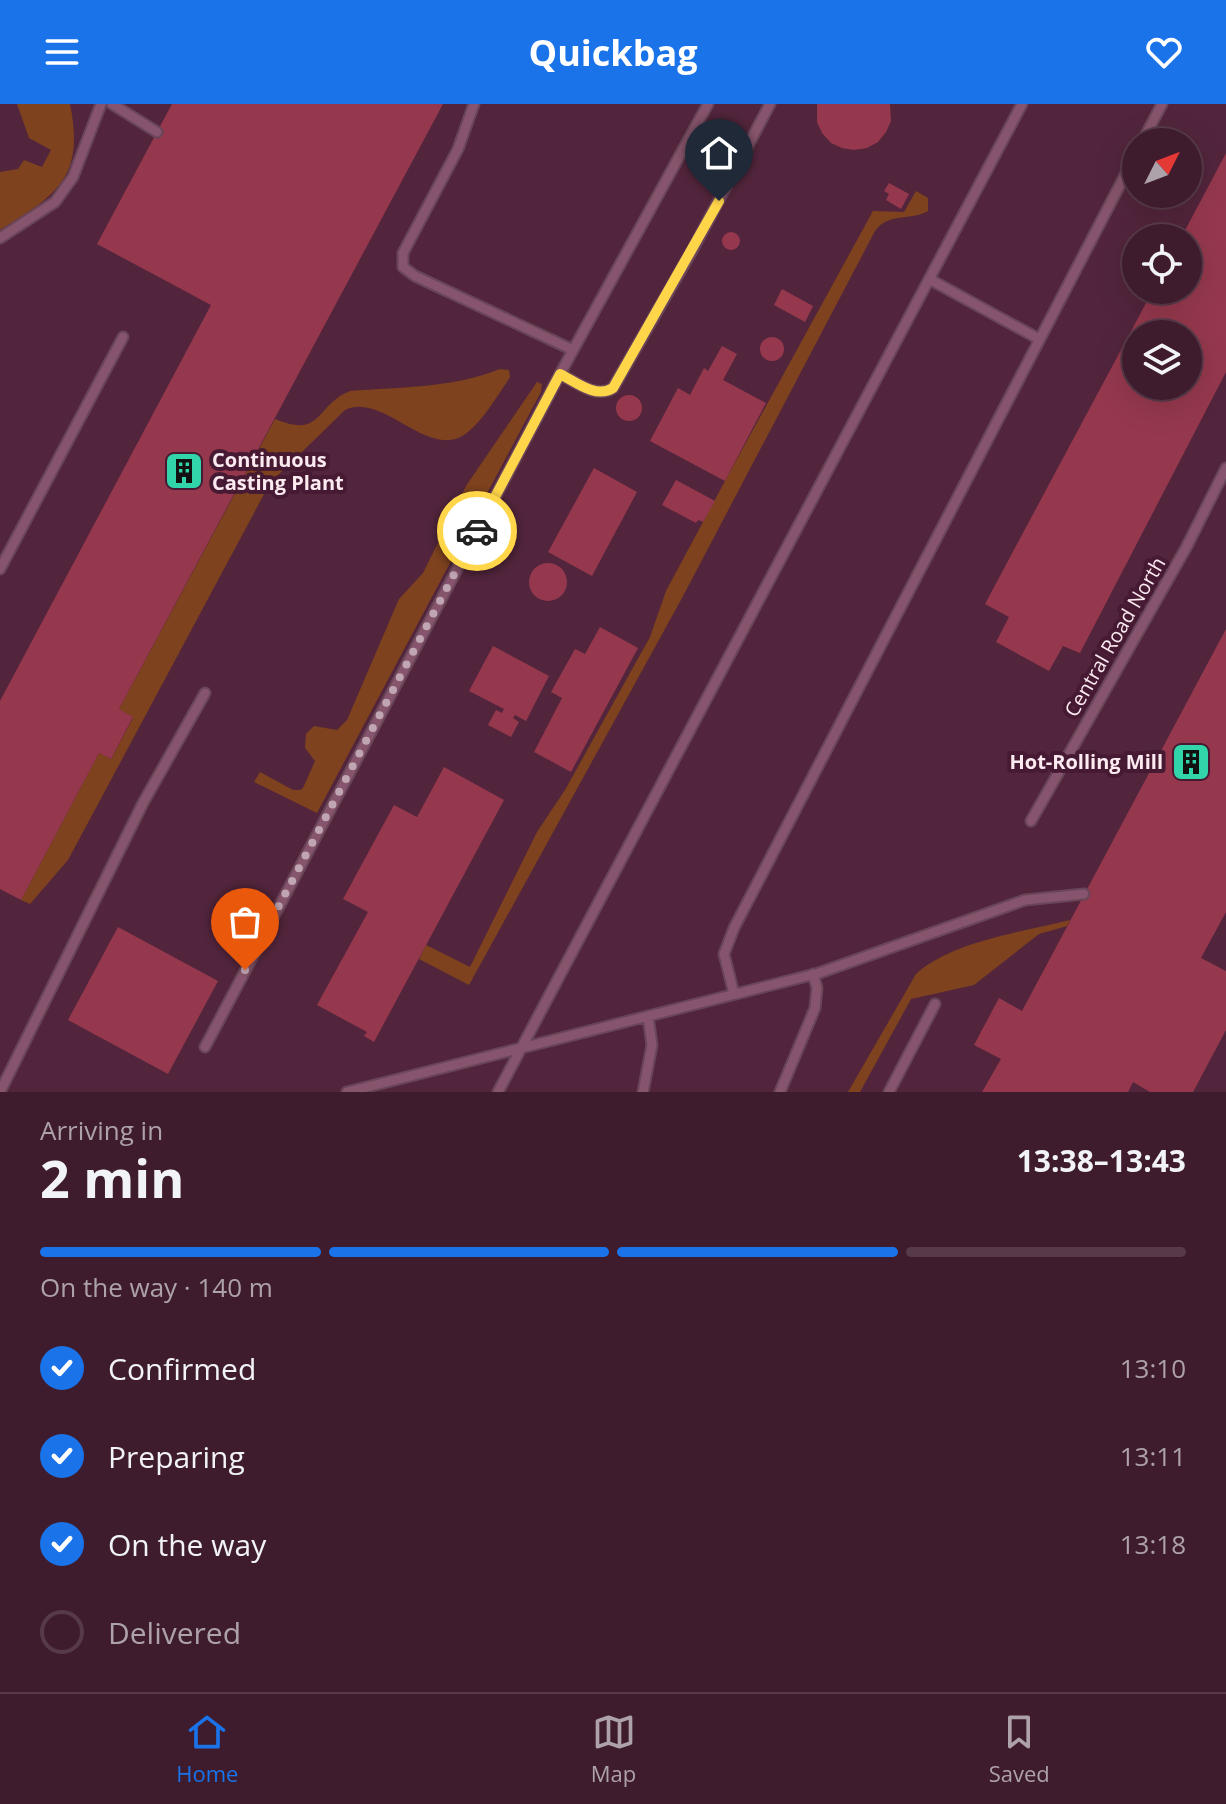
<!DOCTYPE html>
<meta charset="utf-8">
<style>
:root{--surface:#3e1c2d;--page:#452535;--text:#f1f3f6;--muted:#ada1aa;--line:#573a49;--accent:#1a73e8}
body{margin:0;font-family:"Open Sans",sans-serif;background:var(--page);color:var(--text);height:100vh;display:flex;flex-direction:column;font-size:30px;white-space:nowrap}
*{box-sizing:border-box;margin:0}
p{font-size:26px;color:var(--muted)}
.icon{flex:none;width:44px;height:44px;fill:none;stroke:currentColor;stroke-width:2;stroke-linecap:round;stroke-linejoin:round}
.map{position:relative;height:988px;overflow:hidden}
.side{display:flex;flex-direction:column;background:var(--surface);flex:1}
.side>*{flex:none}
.needle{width:52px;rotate:48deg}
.tools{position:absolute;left:1122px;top:24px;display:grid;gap:16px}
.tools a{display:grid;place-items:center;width:80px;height:80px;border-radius:50%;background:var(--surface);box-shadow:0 8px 32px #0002,0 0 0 2px var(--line);font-size:40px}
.pin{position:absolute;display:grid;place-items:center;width:68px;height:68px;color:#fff;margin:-82px -34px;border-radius:50% 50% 50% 0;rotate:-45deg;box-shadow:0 0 8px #0007}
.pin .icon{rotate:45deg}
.courier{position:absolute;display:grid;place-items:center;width:80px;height:80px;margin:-40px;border:6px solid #ffd54a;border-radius:50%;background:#fff;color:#222;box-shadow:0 2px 10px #0007}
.headline em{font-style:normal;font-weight:700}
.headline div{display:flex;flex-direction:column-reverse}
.headline{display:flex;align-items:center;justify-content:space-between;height:136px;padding:0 40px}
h1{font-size:52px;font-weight:700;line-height:60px}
.bar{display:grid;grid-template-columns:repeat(4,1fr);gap:12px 8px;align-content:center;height:96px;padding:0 40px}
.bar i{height:10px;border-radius:6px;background:var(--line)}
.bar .on{background:var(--accent)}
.bar p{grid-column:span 4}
ol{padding:0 40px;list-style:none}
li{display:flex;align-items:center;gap:24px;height:88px}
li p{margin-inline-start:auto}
li .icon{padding:8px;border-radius:50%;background:var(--accent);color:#fff;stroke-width:4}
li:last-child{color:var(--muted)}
li i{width:44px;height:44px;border:4px solid var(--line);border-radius:50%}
header{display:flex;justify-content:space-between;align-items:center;height:104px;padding:0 40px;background:var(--accent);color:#fff;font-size:36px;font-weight:700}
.tab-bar{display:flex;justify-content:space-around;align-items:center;height:112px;border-top:2px solid var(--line);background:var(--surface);font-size:22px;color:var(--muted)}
.tab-bar a{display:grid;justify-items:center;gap:4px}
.tab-bar .on{color:var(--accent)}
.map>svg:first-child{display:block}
.green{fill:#7e421e}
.building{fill:#95384d;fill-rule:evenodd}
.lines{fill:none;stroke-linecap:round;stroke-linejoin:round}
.service-casing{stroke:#694559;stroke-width:13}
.service{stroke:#86546c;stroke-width:9}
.done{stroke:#c0a5b2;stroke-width:8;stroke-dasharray:0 14.4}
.route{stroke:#ffd54a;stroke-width:10}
.labels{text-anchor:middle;stroke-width:8;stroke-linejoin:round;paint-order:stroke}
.poi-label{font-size:20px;font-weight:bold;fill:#fceaf1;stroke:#461a32;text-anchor:start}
.street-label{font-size:20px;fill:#fceaf1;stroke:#461a32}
</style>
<header><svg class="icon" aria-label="menu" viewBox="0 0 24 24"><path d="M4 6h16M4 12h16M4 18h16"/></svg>Quickbag<svg class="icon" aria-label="heart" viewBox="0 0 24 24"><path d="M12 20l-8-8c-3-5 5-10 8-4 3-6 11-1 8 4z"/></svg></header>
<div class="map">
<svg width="1226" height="988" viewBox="0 0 1226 988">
<rect width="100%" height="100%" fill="#52253c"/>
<path class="green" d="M17,0h53c15,73 -13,91 -70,126v-58l18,-3 6,-9 18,7 9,-17 -22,-12z
M916,87l12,7v13c-18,10 -39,1 -53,20l-193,367 -213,387 -50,-26 7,-14 44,22 67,-135 28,-42 85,-153 16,-46 59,-110 148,-270 31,1z
M500,265l9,1 1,7 -3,5c-12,17 -23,37 -39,50 -38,32 -84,-41 -123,-22l-75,73 -202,377 -38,44 -9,-4 78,-147 12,6 22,-41 -14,-9 156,-290c48,20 40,-14 75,-28 51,-4 103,-3 150,-22z
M537,278l5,2 -1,8 -224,421 -63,-31 6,-10 33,18h7l3,-2 12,-27 -10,-13 1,-14 8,-8 23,4 10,-10 52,-121 24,-26 43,-87z
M1070,816l-3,6 -28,8 -65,51 -63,14 -51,93h-12l68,-118c37,-33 107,-42 154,-54z"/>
<path class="building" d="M172,0h271l-324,605 14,8 -22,42 -12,-6 -78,147 -21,-11v-188l211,-396 -114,-61z
M817,0h73l1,17 -5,11 -8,10 -11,6 -13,2 -12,-2 -11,-5 -9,-10 -5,-11z
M1226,49v219l-146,281 -17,-7 -14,25 -53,-29 13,-25 -24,-13 168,-314h35v-52h-7zM1136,230h52v52h-52z
M889,79l20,11 -8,15 -15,-9 3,-6 -5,-3z
M722 137a9 9 0 1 1 18 0a9 9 0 1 1-18 0Z
M782,185l31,17 -8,16 -31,-17z
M760 245a12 12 0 1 1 24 0a12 12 0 1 1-24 0Z
M722,242l15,8 -14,26 43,23 -41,78 -75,-40 28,-53 12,7 14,-27 4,3z
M616 304a13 13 0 1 1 26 0a13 13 0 1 1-26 0Z
M594,364l43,24 -45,84 -44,-24z
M676,376l39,21 -12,21 -5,-2 -2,3 -34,-18z
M529 478a19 19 0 1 1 38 0a19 19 0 1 1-38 0Z
M600,523l38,21 -67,124 -37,-20 28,-54 -11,-6 24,-43 10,5z
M1226,525v283l-25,46 25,13v59l-33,62h-43l-17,-10 -5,10h-146l19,-33 -27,-14 25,-47 23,13z
M493,542l56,30 -23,45 -11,-6 -2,3 6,4 -8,15 -23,-12 8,-15 6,3 2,-4 -35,-18z
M444,663l60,33 -130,242 -10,-6 3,-4 -50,-27 51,-93 -25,-13 51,-94 23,12z
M118,823l100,54 -50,93 -100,-54z"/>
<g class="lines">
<defs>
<path id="service" d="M112,0l45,28
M474,0l-16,45 -55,104v14l12,9 158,74
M1142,38l20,-38
M0,134l55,-36 18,-25 28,-73
M929,175l110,60
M560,270c16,8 36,25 53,14l80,-139 77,-145
M0,465l123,-232
M1031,717l156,-275 39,-78
M734,890l-10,-40 10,-26 402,-774
M205,943l355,-673 148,-270
M0,988l143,-289 62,-110
M347,988l472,-119 206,-73 59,-6
M498,988l524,-988
M643,988l9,-47 -4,-29
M780,988l35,-84 2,-20 -4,-14
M889,988l46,-88"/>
</defs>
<use href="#service" class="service-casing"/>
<use href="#service" class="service"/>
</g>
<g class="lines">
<path class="done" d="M245,866l232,-439"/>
<path class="route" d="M477,427l83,-157c16,8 36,25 53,14l106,-187"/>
</g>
<defs>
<symbol id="building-square" viewBox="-11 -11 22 22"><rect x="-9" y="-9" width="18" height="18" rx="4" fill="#32d4a9" stroke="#461a32"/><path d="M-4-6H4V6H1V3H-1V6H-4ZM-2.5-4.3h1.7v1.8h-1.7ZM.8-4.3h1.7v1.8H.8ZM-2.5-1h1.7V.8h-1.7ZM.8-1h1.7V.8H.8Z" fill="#111"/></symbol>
</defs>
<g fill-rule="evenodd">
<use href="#building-square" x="162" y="345" width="44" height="44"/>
<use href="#building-square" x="1169" y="636" width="44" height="44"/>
</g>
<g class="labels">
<g class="poi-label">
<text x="212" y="363">Continuous<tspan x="212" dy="23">Casting Plant</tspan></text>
<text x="1163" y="665" text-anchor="end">Hot-Rolling Mill</text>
</g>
<g class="street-label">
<text transform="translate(1115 533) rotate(-60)" y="7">Central Road North</text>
</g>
</g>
</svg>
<div class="tools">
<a><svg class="needle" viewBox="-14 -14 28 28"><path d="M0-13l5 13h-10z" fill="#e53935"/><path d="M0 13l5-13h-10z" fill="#ada1aa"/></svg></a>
<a><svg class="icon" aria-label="locate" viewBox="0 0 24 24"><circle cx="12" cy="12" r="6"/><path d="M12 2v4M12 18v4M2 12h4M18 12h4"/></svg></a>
<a><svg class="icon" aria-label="layers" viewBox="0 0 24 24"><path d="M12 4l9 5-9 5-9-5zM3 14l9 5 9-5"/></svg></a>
</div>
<div class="pin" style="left:245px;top:866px;background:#ea580c"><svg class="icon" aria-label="bag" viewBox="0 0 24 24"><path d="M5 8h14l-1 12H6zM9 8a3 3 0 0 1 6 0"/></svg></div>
<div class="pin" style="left:719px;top:97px;background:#1f2937"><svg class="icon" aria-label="home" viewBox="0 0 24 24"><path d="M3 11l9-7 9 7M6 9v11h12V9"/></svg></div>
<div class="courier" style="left:477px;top:427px"><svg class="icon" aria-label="car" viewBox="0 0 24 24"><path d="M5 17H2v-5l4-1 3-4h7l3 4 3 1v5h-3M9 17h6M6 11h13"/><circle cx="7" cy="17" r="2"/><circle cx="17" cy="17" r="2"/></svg></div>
</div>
<section class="side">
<div class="headline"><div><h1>2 min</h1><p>Arriving in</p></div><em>13:38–13:43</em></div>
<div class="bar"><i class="on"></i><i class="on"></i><i class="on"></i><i></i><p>On the way · 140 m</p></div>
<ol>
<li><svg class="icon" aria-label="check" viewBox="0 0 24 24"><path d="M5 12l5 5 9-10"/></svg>Confirmed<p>13:10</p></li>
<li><svg class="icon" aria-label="check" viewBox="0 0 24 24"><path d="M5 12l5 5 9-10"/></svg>Preparing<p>13:11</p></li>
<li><svg class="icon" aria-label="check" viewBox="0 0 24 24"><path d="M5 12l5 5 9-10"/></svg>On the way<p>13:18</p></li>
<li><i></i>Delivered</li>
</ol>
</section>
<nav class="tab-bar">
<a class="on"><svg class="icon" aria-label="home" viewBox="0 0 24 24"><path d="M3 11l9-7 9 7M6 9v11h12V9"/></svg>Home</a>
<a><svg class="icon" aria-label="map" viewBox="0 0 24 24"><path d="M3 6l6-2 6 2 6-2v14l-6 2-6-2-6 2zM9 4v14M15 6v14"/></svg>Map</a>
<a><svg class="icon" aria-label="saved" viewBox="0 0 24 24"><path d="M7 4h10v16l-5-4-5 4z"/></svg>Saved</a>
</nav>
